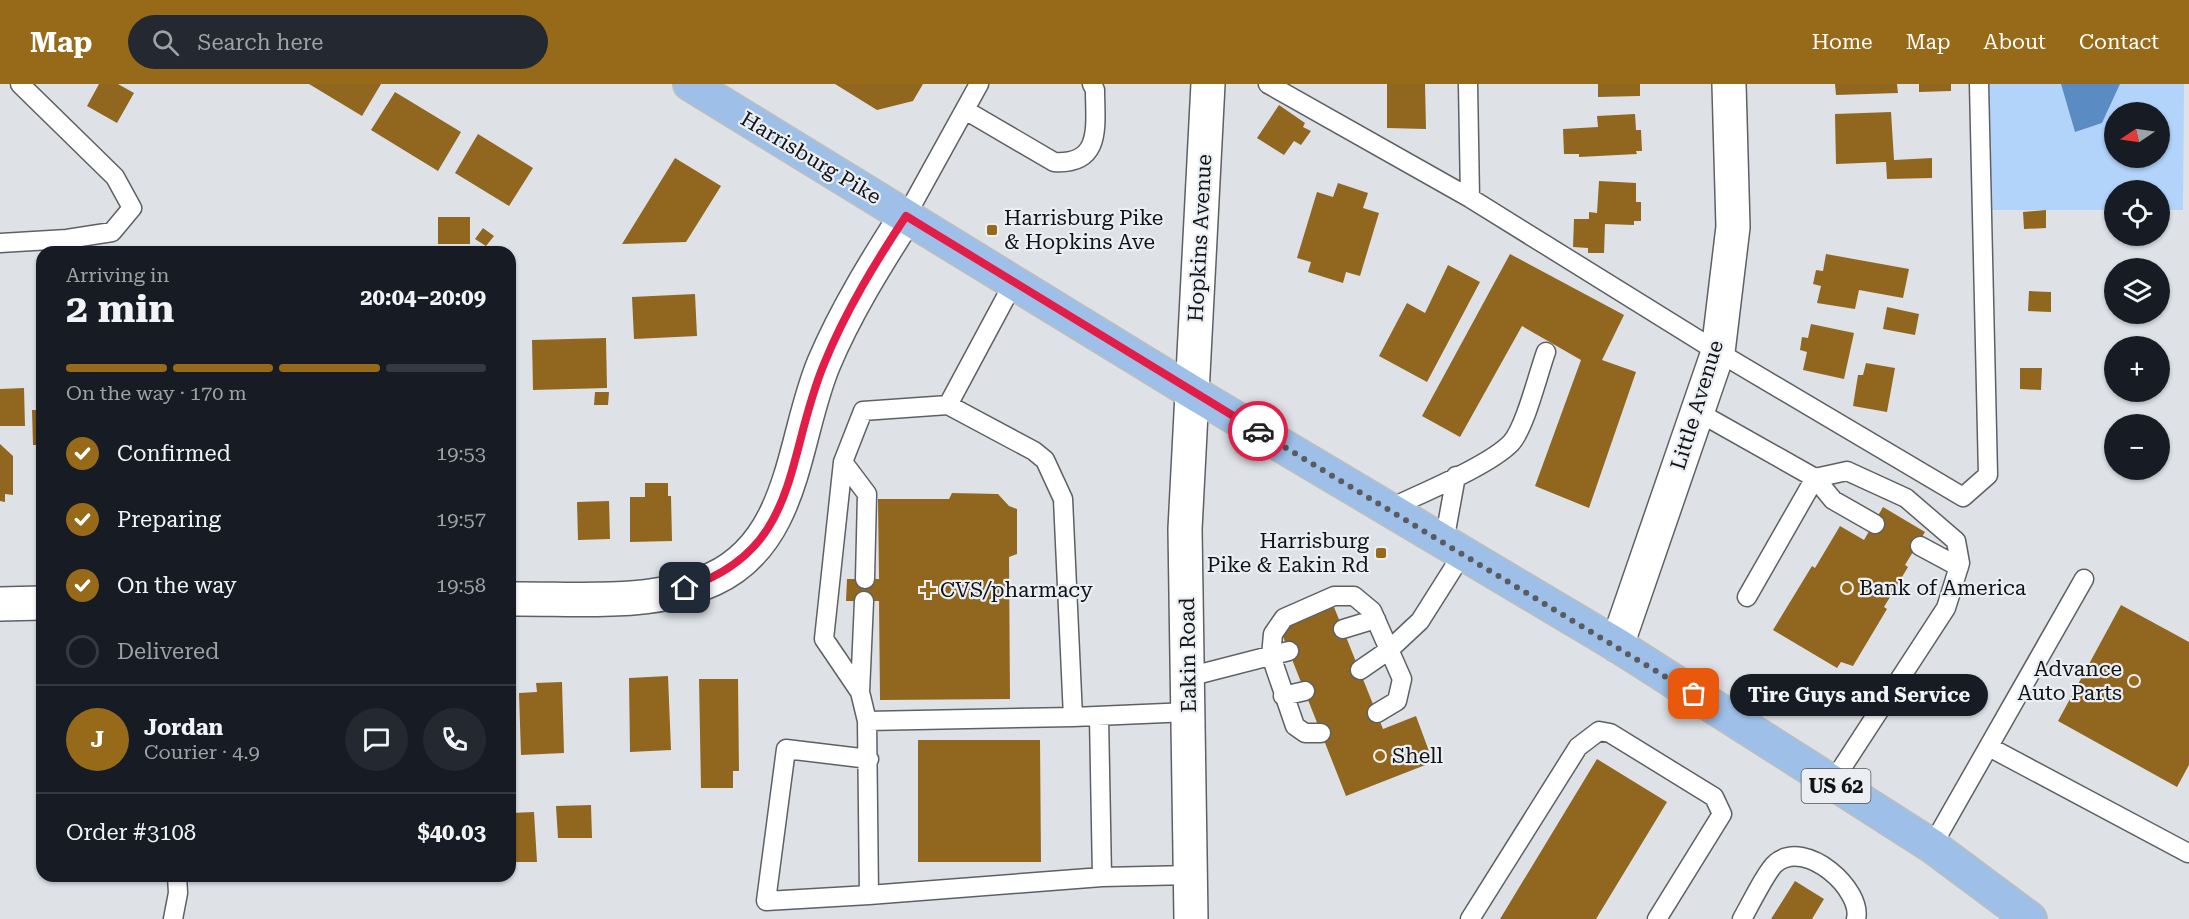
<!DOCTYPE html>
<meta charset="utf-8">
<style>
:root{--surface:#171b24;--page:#242831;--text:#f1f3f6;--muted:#9ea1a6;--line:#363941;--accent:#976a19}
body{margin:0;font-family:"Roboto Serif",serif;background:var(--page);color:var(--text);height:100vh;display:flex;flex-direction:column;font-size:22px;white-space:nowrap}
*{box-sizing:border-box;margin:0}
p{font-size:20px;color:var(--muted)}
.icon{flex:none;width:33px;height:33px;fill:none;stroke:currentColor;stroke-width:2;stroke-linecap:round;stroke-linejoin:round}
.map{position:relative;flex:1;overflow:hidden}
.sheet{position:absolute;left:36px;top:162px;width:480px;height:636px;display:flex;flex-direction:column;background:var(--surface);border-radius:18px;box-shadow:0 2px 4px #0004}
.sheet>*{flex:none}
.needle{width:39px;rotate:257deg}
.fabs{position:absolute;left:2104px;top:18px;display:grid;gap:12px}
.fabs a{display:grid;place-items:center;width:66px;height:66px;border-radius:50%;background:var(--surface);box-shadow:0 2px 4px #0004;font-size:30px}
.pin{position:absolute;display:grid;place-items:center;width:51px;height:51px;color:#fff;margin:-26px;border-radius:12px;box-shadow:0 3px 9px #0006}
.courier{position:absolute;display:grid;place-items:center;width:60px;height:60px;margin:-30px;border:4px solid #e11d48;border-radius:50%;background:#fff;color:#222;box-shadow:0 2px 8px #0007}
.bubble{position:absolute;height:42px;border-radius:21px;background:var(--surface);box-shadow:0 2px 4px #0004;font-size:20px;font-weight:700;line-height:42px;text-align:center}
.head em{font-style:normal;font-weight:700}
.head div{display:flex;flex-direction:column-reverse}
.head{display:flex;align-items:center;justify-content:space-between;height:102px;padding:0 30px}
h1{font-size:39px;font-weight:700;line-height:45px}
.bar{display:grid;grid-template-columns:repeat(4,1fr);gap:9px 6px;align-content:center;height:72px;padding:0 30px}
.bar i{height:8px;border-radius:4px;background:var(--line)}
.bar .on{background:var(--accent)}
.bar p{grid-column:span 4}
.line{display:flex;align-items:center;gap:15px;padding:0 30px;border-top:2px solid var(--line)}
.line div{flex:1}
.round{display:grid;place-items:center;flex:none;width:63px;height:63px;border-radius:32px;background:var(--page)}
ol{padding:0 30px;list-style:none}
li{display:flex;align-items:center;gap:18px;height:66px}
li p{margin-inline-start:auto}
li .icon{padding:6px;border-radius:50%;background:var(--accent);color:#fff;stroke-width:4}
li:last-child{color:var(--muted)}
li i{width:33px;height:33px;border:3px solid var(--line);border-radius:50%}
header{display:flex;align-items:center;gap:36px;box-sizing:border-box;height:84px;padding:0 30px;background:var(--accent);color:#fff}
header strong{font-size:28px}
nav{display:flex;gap:33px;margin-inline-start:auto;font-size:21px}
.search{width:420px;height:54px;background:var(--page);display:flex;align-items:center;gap:15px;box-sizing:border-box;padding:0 21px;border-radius:33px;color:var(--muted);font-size:22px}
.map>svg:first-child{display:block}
.green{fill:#b2d3fa;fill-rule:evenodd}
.water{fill:#5b8bc3}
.building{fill:#916720}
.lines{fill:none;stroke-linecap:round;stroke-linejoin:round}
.service-casing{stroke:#5d6064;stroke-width:21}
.minor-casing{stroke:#5d6064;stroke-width:36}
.tertiary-casing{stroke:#5d6064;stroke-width:36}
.primary-casing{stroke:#bdbdbd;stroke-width:36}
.service{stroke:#fff;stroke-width:18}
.minor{stroke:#fff;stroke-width:33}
.tertiary{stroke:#fff;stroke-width:33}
.primary{stroke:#9ec0e8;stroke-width:33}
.done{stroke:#595b5e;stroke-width:6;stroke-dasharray:0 10.8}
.route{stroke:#e11d48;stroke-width:8}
.poi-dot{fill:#976a19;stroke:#ebeff4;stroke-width:2}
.labels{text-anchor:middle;stroke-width:4.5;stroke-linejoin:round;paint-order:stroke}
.shield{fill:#ebeff4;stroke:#535557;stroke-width:1.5}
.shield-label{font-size:20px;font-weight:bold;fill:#121314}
.street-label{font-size:21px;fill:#121314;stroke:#ebeff4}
.poi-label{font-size:21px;fill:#121314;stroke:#ebeff4;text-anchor:start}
</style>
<header>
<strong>Map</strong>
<div class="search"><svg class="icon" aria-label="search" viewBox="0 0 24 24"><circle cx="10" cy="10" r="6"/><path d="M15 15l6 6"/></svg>Search here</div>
<nav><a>Home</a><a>Map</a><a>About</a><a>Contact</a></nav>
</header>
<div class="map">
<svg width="2189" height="835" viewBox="0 0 2189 835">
<rect width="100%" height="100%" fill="#dee2e6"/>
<path class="green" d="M1985,0h76l14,47 27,-8 18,-39h64l-1,126h-23v-20h-45v20h-127zM2115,28h45v46h-45z"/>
<path class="water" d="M2061,0h59l-18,39 -27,9z"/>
<path class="building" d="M99,0h19l16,9 -17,30 -30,-17z
M309,0h72l-19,32z
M835,0h88l-10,17 -36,9z
M1387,0h38l1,45 -39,-1z
M1598,0h42v12l-42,1z
M1835,0h62l1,9 -62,2z
M1919,0h32v7l-32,1z
M395,8l66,40 -23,39 -67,-41z
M1279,21l26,18 -2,4 8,4 -10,14 -7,-4 -10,14 -27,-17z
M1891,28l3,48 38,-2v20l-45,1 -1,-17 -50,2 -1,-50z
M1635,30l1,16h5l1,21h-6l1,3 -58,3v-3h-15l-1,-25 35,-2 -1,-11z
M478,50l55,34 -24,38 -54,-33z
M675,74l46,28 -35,56 -64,2z
M1599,97l37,2v19h5v19h-7v4l-29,-1 -1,29h-16v-5l-15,-1 1,-28h15v-7l8,1z
M1338,99l30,10 -5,15 16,5 -19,63 -14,-4 -3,11 -35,-11 3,-10 -14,-4 20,-66 16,5z
M2046,126v18l-22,1 -1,-17z
M438,133h32v27h-32z
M483,144l11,8 -8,10 -11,-7z
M1510,170l114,61 -22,45 34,12 -47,136 -54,-22 46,-126 -59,-34 -62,111 -38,-21z
M1826,170l83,15 -6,29 -44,-8 -4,19 -38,-6 4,-17 -8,-2 3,-14 7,1z
M1448,181l32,17 -53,100 -48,-26 28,-53 18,10z
M2029,207l22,1v20l-23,-1z
M695,210l2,42 -63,3 -2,-42z
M1887,223l32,7 -4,21 -32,-6z
M1811,240l43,9 -10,46 -41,-9 4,-18 -7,-2 2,-13 6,1z
M606,254l1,50 -74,2 -1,-50z
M1866,279l29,5 -8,44 -34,-6 5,-31h5z
M2020,284h22l-1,22 -21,-1z
M24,304l1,38h-25v-37z
M595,308h14l-1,13h-14z
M32,326h10v35h-9z
M0,360l13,12v39l-8,-1v8l-5,-1z
M645,399h23v13h3l1,45 -42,1v-45h15z
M952,409l46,1 11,12 8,3v45l-8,3 1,142 -130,1 -1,-99h-33l1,-22h32l-1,-80h71z
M609,417l1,38 -32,1 -1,-38z
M1883,423l42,25 -20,33 3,2 -24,40 3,2 -34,57 -12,-4 -4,6 -64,-38 39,-64 3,2 25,-42 24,14z
M2121,521l68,37v123l-12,22 -119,-66z
M1334,523l49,122 33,-13 17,46 -87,34 -66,-167z
M668,592l3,74 -41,2 -1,-74z
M699,595h39l1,92h-6v17h-32z
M562,598l2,71 -43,2 -2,-62 18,-1 -1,-9z
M918,656h122l1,122h-123z
M1597,675l70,43 -71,117h-96z
M591,721l1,33h-34l-2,-32z
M534,728l3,50h-27v-49z
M1795,797l29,18 -12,20h-41z"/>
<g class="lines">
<defs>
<path id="service" d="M1268,0l202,114 248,154 245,145 25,-22 -9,-391
M1468,0l2,114
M965,26l89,52c49,3 41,-37 41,-72l-3,-6
M906,132l73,-132
M0,159l67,-4 45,-7 20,-24 -17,-31 -95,-93
M1014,198l-66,123 -85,6 -20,51 -19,177 36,53 7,29 2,174 233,-18 89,-2
M948,321l86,46 11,9 18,39 10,218 116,-5
M1698,328l117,66 18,22 42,24
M843,378l24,32 -2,85
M1389,425c30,-15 100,-43 122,-66 14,-15 27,-69 35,-91
M1444,458l12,-66
M1920,462l39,21
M1747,513l68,-119 32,-7 59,27 50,43 4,22 -14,45 -114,175
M1343,545l33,-10
M1360,586l29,-20 31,-29 43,-68
M1188,593l101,-26
M860,608l4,-91
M1283,612l22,-5
M1099,633l3,160
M867,637l206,-4
M1321,649h-16l-10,-7 -24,-70 2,-22 11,-16 50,-22h20l18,15 30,68 -5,22 -20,12
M1989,663l199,106
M1932,762l152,-267
M869,811l-103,6 20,-152 83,10
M173,835l5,-26 -1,-17
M1470,835l108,-172 21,-16 11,2 104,64 8,17 -65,105
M1742,835c7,-12 25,-49 34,-56 30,-25 87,27 80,56"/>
<path id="minor" d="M510,515c66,-1 141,8 203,-20 83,-38 80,-143 111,-216 22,-52 52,-100 82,-147
M0,520l42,-1
M1617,561l101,-293 15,-125 -4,-143"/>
<path id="tertiary" d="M1191,835l-6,-390 23,-445"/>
<path id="primary" d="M690,0l502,308 425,253 315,201 98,73"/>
</defs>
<use href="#service" class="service-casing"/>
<use href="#minor" class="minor-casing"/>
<use href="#tertiary" class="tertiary-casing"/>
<use href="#primary" class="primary-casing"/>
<use href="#service" class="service"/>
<use href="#minor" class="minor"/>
<use href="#tertiary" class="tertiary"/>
<use href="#primary" class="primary"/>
</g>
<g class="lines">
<path class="done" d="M1258,347l436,263"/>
<path class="route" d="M685,504c116,-37 100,-131 139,-224 21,-52 51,-101 82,-148l352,215"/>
</g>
<g class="poi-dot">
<rect x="986" y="140" width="12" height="12" rx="3"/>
<rect x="1375" y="463" width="12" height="12" rx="3"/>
<circle cx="1847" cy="504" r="6"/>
<path d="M925 497h6v6h6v6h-6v6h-6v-6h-6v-6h6z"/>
<circle cx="2134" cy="597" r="6"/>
<circle cx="1380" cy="672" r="6"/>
</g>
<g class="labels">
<rect class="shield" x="1801.5" y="685" width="69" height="34" rx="4.5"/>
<g class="shield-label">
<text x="1836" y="709">US 62</text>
</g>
<g class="street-label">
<text transform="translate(811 74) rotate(31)" y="7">Harrisburg Pike</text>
<text transform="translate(1200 154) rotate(-87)" y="7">Hopkins Avenue</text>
<text transform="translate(1697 321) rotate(-73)" y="7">Little Avenue</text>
<text transform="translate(1188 571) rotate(-91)" y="7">Eakin Road</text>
</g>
<g class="poi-label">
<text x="1004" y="141">Harrisburg Pike<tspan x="1004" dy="24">&amp; Hopkins Ave</tspan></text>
<text x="1369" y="464" text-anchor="end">Harrisburg<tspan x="1369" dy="24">Pike &amp; Eakin Rd</tspan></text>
<text x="1859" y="511">Bank of America</text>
<text x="940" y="513">CVS/pharmacy</text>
<text x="2122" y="592" text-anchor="end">Advance<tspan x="2122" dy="24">Auto Parts</tspan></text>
<text x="1392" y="679">Shell</text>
</g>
</g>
</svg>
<div class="fabs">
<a><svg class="needle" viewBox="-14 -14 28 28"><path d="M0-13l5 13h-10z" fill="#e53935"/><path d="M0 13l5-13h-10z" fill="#9ea1a6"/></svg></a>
<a><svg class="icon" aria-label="locate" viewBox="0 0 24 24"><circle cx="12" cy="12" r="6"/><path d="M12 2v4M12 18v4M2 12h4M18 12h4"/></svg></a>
<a><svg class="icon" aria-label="layers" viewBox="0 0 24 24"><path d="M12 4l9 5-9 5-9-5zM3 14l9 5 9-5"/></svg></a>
<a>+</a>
<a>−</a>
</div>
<div class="pin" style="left:1694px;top:610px;background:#ea580c"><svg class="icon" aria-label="bag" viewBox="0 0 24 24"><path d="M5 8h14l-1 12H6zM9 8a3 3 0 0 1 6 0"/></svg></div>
<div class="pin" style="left:685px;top:504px;background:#1f2937"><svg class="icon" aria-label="home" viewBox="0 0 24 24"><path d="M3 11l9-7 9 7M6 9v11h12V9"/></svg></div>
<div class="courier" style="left:1258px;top:347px"><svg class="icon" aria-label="car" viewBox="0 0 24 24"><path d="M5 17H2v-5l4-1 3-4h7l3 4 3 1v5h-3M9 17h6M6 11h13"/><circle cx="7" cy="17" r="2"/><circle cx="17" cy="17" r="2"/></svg></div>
<div class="bubble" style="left:1730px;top:590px;width:258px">Tire Guys and Service</div>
<section class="sheet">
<div class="head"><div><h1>2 min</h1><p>Arriving in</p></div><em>20:04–20:09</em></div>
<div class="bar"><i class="on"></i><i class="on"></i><i class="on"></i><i></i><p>On the way · 170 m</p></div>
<ol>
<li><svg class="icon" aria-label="check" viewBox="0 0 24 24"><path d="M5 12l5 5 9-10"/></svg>Confirmed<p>19:53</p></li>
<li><svg class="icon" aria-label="check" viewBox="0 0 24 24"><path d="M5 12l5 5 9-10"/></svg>Preparing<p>19:57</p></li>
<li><svg class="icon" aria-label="check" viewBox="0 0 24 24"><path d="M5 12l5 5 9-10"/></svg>On the way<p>19:58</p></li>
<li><i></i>Delivered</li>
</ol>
<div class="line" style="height:108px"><b class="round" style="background:var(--accent);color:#fff">J</b><div><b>Jordan</b><p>Courier · 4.9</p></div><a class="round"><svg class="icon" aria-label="chat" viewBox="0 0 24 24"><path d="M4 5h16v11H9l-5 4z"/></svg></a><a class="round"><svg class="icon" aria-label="phone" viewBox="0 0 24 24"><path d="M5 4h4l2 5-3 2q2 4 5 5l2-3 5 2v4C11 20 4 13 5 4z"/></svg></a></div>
<div class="line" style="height:78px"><div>Order #3108</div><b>$40.03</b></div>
</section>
</div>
